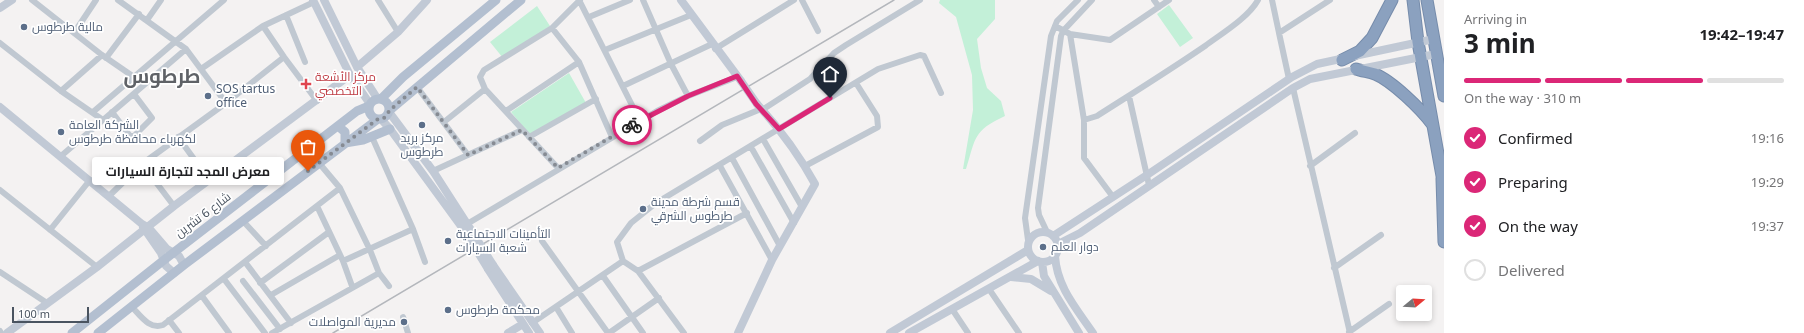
<!DOCTYPE html>
<meta charset="utf-8">
<style>
:root{--surface:#fff;--page:#f6f6f6;--text:#202124;--muted:#757577;--line:#e0e0e0;--accent:#db2777}
body{margin:0;font-family:"Noto Sans",Cairo,sans-serif;background:var(--page);color:var(--text);height:100vh;display:flex;flex-direction:column;font-size:15px;white-space:nowrap}
*{box-sizing:border-box;margin:0}
p{font-size:13px;color:var(--muted)}
.icon{flex:none;width:22px;height:22px;fill:none;stroke:currentColor;stroke-width:2;stroke-linecap:round;stroke-linejoin:round}
.map{position:relative;flex:1;overflow:hidden}
.side{display:flex;flex-direction:column;background:var(--surface);width:360px}
.side>*{flex:none}
.needle{width:26px;rotate:72deg}
.controls{position:absolute;left:1396px;top:285px;display:grid;gap:8px}
.controls a{display:grid;place-items:center;width:36px;height:36px;border-radius:4px;background:var(--surface);box-shadow:0 2px 6px #0003;font-size:20px}
.scale{position:absolute;left:12px;bottom:10px;width:77px;box-sizing:border-box;padding-left:4px;border:2px solid #4a5460;border-top:0;font-size:11px;line-height:14px;white-space:nowrap;color:#4a5460;-webkit-text-stroke:3px #fff;paint-order:stroke}
.pin{position:absolute;display:grid;place-items:center;width:34px;height:34px;color:#fff;margin:-41px -17px;border-radius:50% 50% 50% 0;rotate:-45deg;box-shadow:0 0 4px #0007}
.pin .icon{rotate:45deg}
.courier{position:absolute;display:grid;place-items:center;width:40px;height:40px;margin:-20px;border:3px solid #db2777;border-radius:50%;background:#fff;color:#222;box-shadow:0 1px 5px #0007}
.bubble{position:absolute;height:28px;border-radius:4px;background:var(--surface);box-shadow:0 2px 6px #0003;font-size:13px;font-weight:700;line-height:28px;text-align:center}
.head em{font-style:normal;font-weight:700}
.head div{display:flex;flex-direction:column-reverse}
.head{display:flex;align-items:center;justify-content:space-between;height:68px;padding:0 20px}
h1{font-size:26px;font-weight:700;line-height:30px}
.bar{display:grid;grid-template-columns:repeat(4,1fr);gap:6px 4px;align-content:center;height:48px;padding:0 20px}
.bar i{height:5px;border-radius:3px;background:var(--line)}
.bar .active{background:var(--accent)}
.bar p{grid-column:span 4}
ol{padding:0 20px;list-style:none}
li{display:flex;align-items:center;gap:12px;height:44px}
li p{margin-inline-start:auto}
li .icon{padding:4px;border-radius:50%;background:var(--accent);color:#fff;stroke-width:4}
li:last-child{color:var(--muted)}
li i{width:22px;height:22px;border:2px solid var(--line);border-radius:50%}
main{display:flex;flex:1;min-height:0}
.map>svg:first-child{display:block}
.green{fill:#c3f0d8}
.lines{fill:none;stroke-linecap:round;stroke-linejoin:round}
.highway-casing{stroke:#768cab;stroke-width:13}
.street{stroke:#c0c8d1;stroke-width:6}
.secondary{stroke:#c1c9d5;stroke-width:8}
.primary{stroke:#b3bfd0;stroke-width:9}
.highway{stroke:#8ba1bf;stroke-width:11}
.rail{stroke:#b4b7bc;stroke-width:1.5}
.secondary-bridge{stroke:#c1c9d5;stroke-width:8}
.done{stroke:#868b93;stroke-width:4;stroke-dasharray:0 7.2}
.route{stroke:#db2777;stroke-width:5}
.service-dot{fill:#5c6f8a;stroke:#fff;stroke-width:1.5}
.health-dot{fill:#e0444e;stroke:#fff;stroke-width:1.5}
.labels{text-anchor:middle;stroke-width:3.5;stroke-linejoin:round;paint-order:stroke}
.service-label{font-size:12px;fill:#4e5e75;stroke:#fff;text-anchor:start}
.health-label{font-size:12px;fill:#be3a42;stroke:#fff;text-anchor:start}
.street-label{font-size:12px;fill:#4a5460;stroke:#fff}
.town-label{font-size:20px;font-weight:bold;fill:#5f6267;stroke:#fff}
</style>
<main>
<div class="map">
<svg width="1444" height="333" viewBox="0 0 1444 333">
<rect width="100%" height="100%" fill="#f4f2f2"/>
<path class="green" d="M940,0h55v19l-18,20 4,29 6,20 14,13 4,15c-32,15 -29,21 -39,53h-3l10,-59 -1,-35 -16,-58 -17,-14z
M1169,5l24,33 -13,9 -23,-33z
M537,6l13,20 -47,32 -13,-16z
M569,73l17,30 -56,32 -19,-23z"/>
<g class="lines">
<defs>
<path id="highway" d="M1413,0l5,42 26,145
M1427,0l17,96
M1342,60l18,-9 12,-13 20,-38
M1356,69c6,2 13,3 19,5 17,7 46,35 57,50
M1442,179l2,63"/>
</defs>
<use href="#highway" class="highway-casing"/>
<path class="street" d="M32,0l70,55 32,22
M118,0l68,49 40,54
M378,0l20,32
M579,0l61,121
M643,0l28,64 17,32
M802,0l16,31
M1154,0l5,7
M1272,0l7,33
M286,15l19,47
M589,17l41,-17
M147,20l14,-20
M263,26l21,31 33,44
M1055,26l15,8 14,86 13,-4c36,-23 73,-46 108,-70 16,-12 43,-28 53,-46
M552,28l27,34 33,75
M74,33l22,-33
M1070,34l40,6 59,-40
M0,43l61,48 42,29
M715,49l79,-49
M605,50l86,-35
M106,58l33,-44
M201,69l62,-43 51,-24
M1289,79l-10,-46 51,-33
M623,86l89,-42
M417,87l51,68
M1293,88l57,245
M61,91l41,-36
M1129,96l20,89
M762,110l48,-31 24,-26 12,-8 74,-45
M506,111l73,-49
M93,112l131,-112
M112,112l18,24h4l18,-18 -18,-24
M1084,120v38l29,39
M444,122l41,-33
M178,137l32,44
M372,137l41,92 12,33
M529,137l67,-38
M763,139l39,68
M700,141l22,-16 39,-16
M751,147l43,76
M61,156l125,-107
M732,158l48,88
M319,163l21,25 30,62 9,23 10,13
M142,164l32,42
M720,166l52,94
M805,166l73,-39 -1,-11 -21,-33
M1310,166l45,-33
M558,168l-73,-79 -5,-12 4,-7 68,-42 28,-28
M433,171l89,-41
M0,190l97,77
M109,196l33,-32 84,-61 58,-46
M317,206l26,55 9,25
M243,221l23,25
M467,224l190,-113 31,-15 49,-19
M50,230l40,-50
M1047,232l-8,-17 -1,-7 23,-172 2,-5 29,-31
M1028,240l-3,-22 26,-182 6,-15 21,-21
M542,241l66,92
M343,261l70,-32
M245,262l46,61
M1334,268l47,-33
M638,271l109,-58
M0,272l47,31
M603,276l40,57
M224,279l41,54
M243,281l37,48
M260,283l69,-51
M989,289l30,44
M271,295l69,-40
M202,296l27,37
M131,306c9,9 18,24 32,19l177,-137
M556,307l16,26
M952,309l16,24
M403,317l5,16
M169,320l10,13
M532,323l91,-62
M0,331l1,2
M1349,332l40,-28
M272,333l107,-60
M609,333l50,-35
M684,333l-46,-62 -15,-10 -6,-19 14,-19 25,-20 222,-134 42,-14 4,1 17,37"/>
<path class="secondary" d="M313,0l37,75 20,29
M324,0l33,67 20,31
M681,0l60,81
M0,8l12,-8
M357,67l41,-35 29,-32
M0,107l142,117 7,4 18,21 12,7 5,9
M389,112l44,59 38,59
M381,119l9,10 76,104
M143,227l18,26 5,13 8,7
M1028 247a15 15 0 1 1 30 0a15 15 0 1 1-30 0Z
M1053,236l97,-63 142,-96 25,-13 117,-25
M1058,244l22,-11 213,-145 17,-9 126,-25
M1055,256c2,31 21,52 38,77
M1042,262l2,14 35,57
M493,265l47,68
M488,269l41,64
M1011,277l20,2 20,12
M7,333l90,-66 77,-61 176,-131
M508,333l15,-9
M738,333l34,-73 43,-76c-16,-29 -36,-56 -58,-80
M890,333l138,-83
M909,333l129,-72"/>
<path class="primary" d="M382,98l21,-21 93,-77
M369 109a10 10 0 1 1 20 0a10 10 0 1 1-20 0Z
M390,110l131,-110
M338,126l7,6v11l18,-3 27,-11
M72,333l92,-73 193,-149 12,-5
M98,333l86,-68 194,-146"/>
<use href="#highway" class="highway"/>
<path class="rail" d="M333,333l561,-333"/>
<path class="secondary-bridge" d="M741,81l16,23
M471,230l22,35
M466,233l22,36"/>
</g>
<g class="lines">
<path class="done" d="M308,171l70,-52 6,-1 6,-8 27,-23 51,68 54,-25 36,38 74,-43"/>
<path class="route" d="M632,125l56,-29 49,-20 19,28 23,25 51,-31"/>
</g>
<g class="service-dot">
<circle cx="24" cy="27" r="4"/>
<circle cx="208" cy="96" r="4"/>
<circle cx="422" cy="125" r="4"/>
<circle cx="61" cy="132" r="4"/>
<circle cx="643" cy="209" r="4"/>
<circle cx="448" cy="241" r="4"/>
<circle cx="1043" cy="247" r="4"/>
<circle cx="448" cy="310" r="4"/>
<circle cx="404" cy="322" r="4"/>
</g>
<path class="health-dot" d="M304 78h4v4h4v4h-4v4h-4v-4h-4v-4h4z"/>
<g class="labels">
<g class="service-label">
<text x="32" y="31">مالية طرطوس</text>
<text x="216" y="93">SOS tartus<tspan x="216" dy="14">office</tspan></text>
<text x="69" y="129">الشركة العامة<tspan x="69" dy="14">لكهرباء محافظة طرطوس</tspan></text>
<text x="422" y="142" text-anchor="middle">مركز بريد<tspan x="422" dy="14">طرطوس</tspan></text>
<text x="651" y="206">قسم شرطة مدينة<tspan x="651" dy="14">طرطوس الشرقي</tspan></text>
<text x="456" y="238">التأمينات الاجتماعية<tspan x="456" dy="14">شعبة السيارات</tspan></text>
<text x="1051" y="251">دوار العلم</text>
<text x="456" y="314">محكمة طرطوس</text>
<text x="396" y="326" text-anchor="end">مديرية المواصلات</text>
</g>
<g class="health-label">
<text x="315" y="81">مركز الأشعة<tspan x="315" dy="14">التخصصي</tspan></text>
</g>
<g class="street-label">
<text transform="translate(203 215) rotate(-37)" y="4">شارع 6 تشرين</text>
</g>
<g class="town-label">
<text x="162" y="83">طرطوس</text>
</g>
</g>
</svg>
<div class="controls">
<a><svg class="needle" viewBox="-14 -14 28 28"><path d="M0-13l5 13h-10z" fill="#e53935"/><path d="M0 13l5-13h-10z" fill="#757577"/></svg></a>
</div>
<div class="scale">100 m</div>
<div class="pin" style="left:308px;top:171px;background:#ea580c"><svg class="icon" aria-label="bag" viewBox="0 0 24 24"><path d="M5 8h14l-1 12H6zM9 8a3 3 0 0 1 6 0"/></svg></div>
<div class="pin" style="left:830px;top:98px;background:#1f2937"><svg class="icon" aria-label="home" viewBox="0 0 24 24"><path d="M3 11l9-7 9 7M6 9v11h12V9"/></svg></div>
<div class="courier" style="left:632px;top:125px"><svg class="icon" aria-label="bike" viewBox="0 0 24 24"><circle cx="6" cy="16" r="4"/><circle cx="18" cy="16" r="4"/><path d="M6 16l4-8h5l3 8M10 8l3 8H6M13 5h3"/></svg></div>
<div class="bubble" style="left:92px;top:157px;width:192px">معرض المجد لتجارة السيارات</div>
</div>
<section class="side">
<div class="head"><div><h1>3 min</h1><p>Arriving in</p></div><em>19:42–19:47</em></div>
<div class="bar"><i class="active"></i><i class="active"></i><i class="active"></i><i></i><p>On the way · 310 m</p></div>
<ol>
<li><svg class="icon" aria-label="check" viewBox="0 0 24 24"><path d="M5 12l5 5 9-10"/></svg>Confirmed<p>19:16</p></li>
<li><svg class="icon" aria-label="check" viewBox="0 0 24 24"><path d="M5 12l5 5 9-10"/></svg>Preparing<p>19:29</p></li>
<li><svg class="icon" aria-label="check" viewBox="0 0 24 24"><path d="M5 12l5 5 9-10"/></svg>On the way<p>19:37</p></li>
<li><i></i>Delivered</li>
</ol>
</section>
</main>
